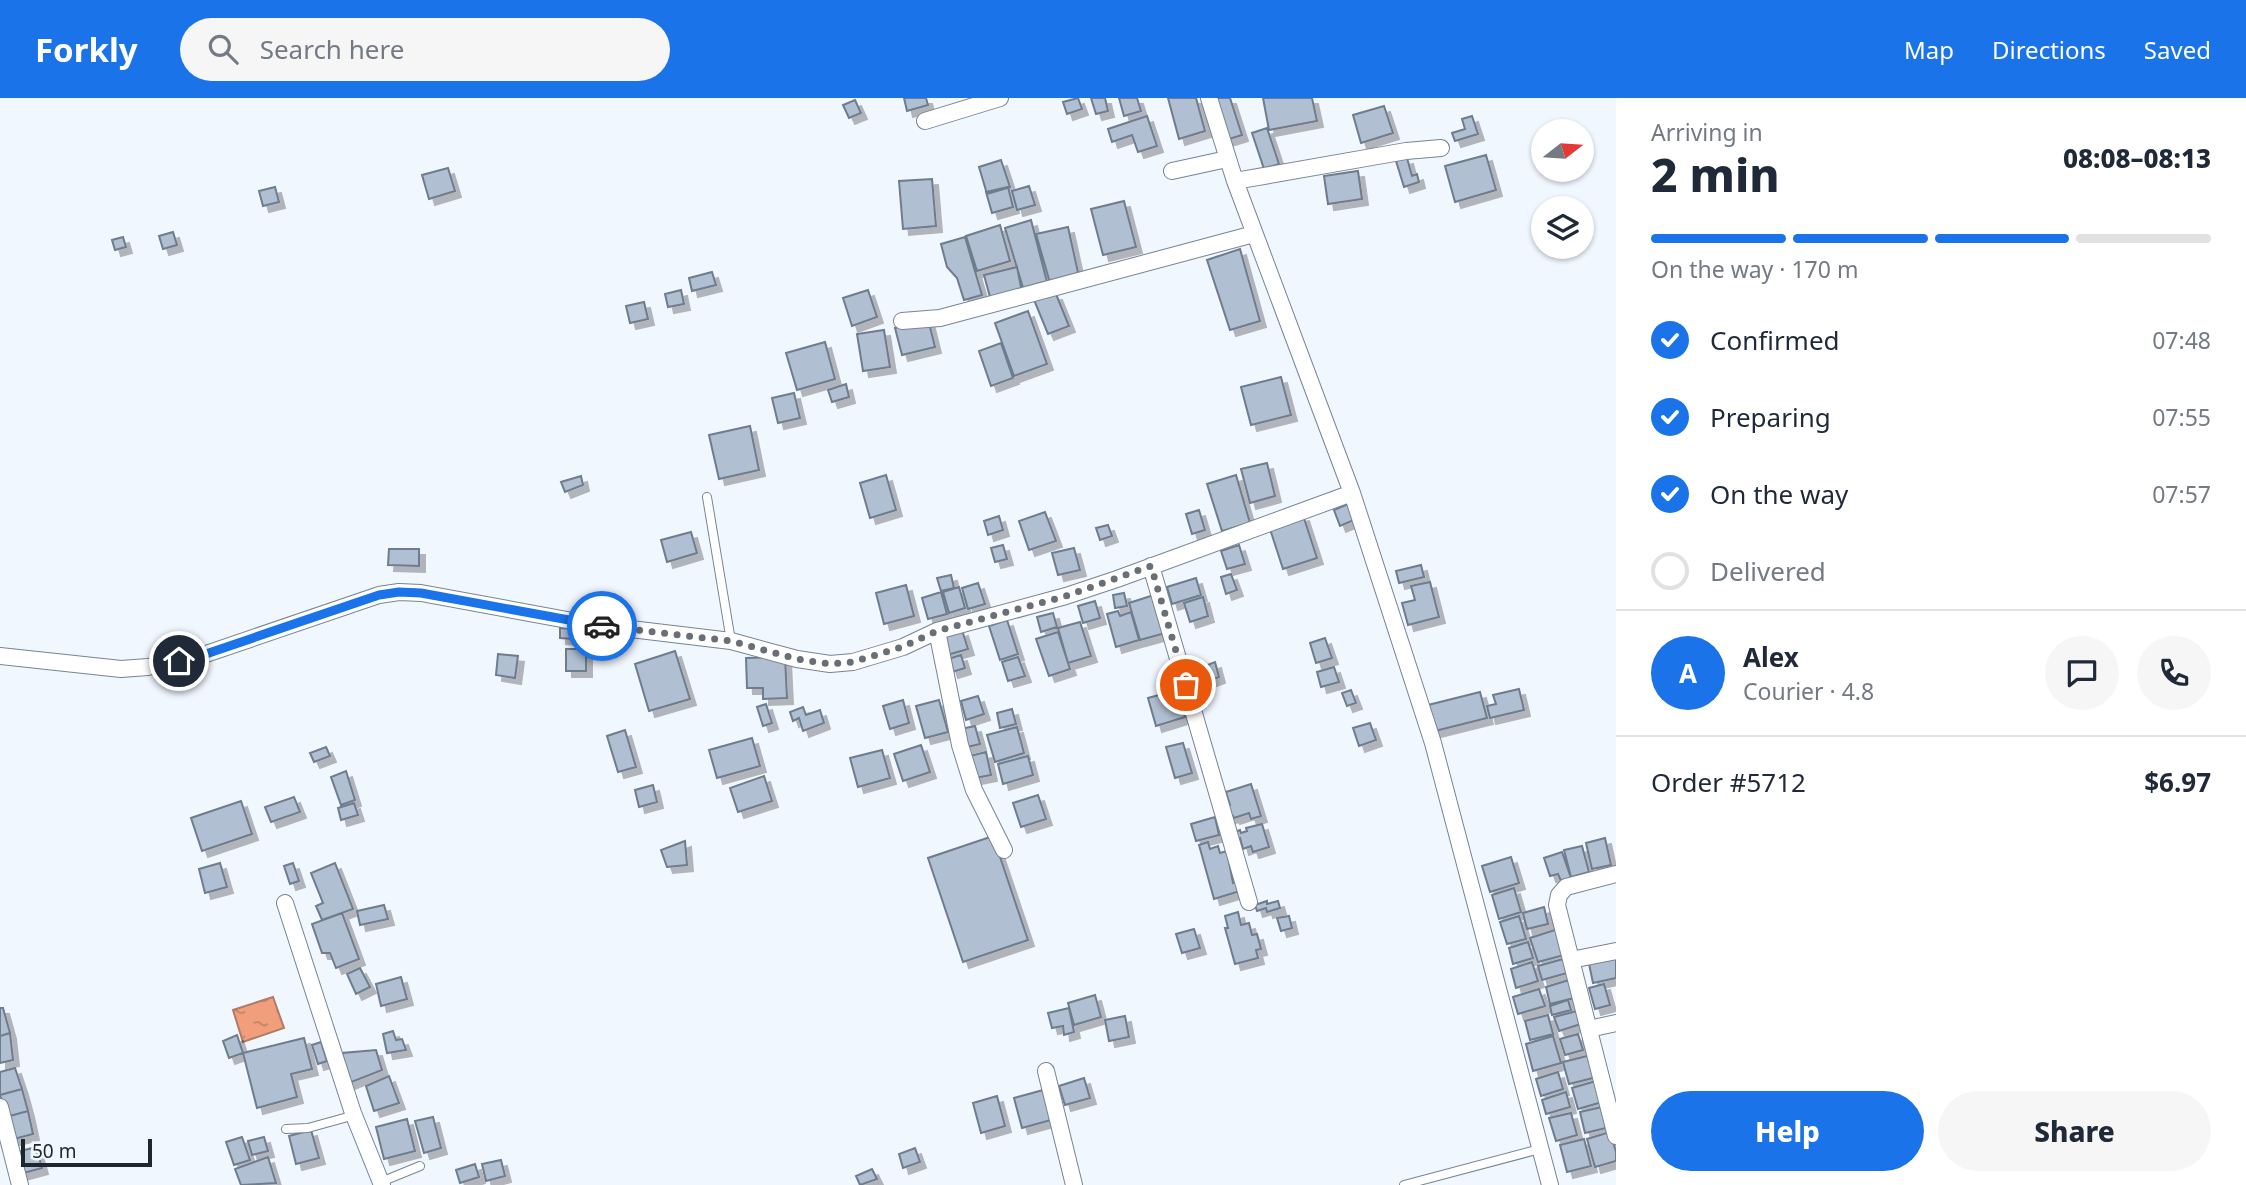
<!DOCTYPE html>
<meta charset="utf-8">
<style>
:root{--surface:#fff;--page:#f6f6f7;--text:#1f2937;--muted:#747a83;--line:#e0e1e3;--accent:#1a73e8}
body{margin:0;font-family:"Noto Sans",sans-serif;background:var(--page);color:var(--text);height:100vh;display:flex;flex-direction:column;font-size:26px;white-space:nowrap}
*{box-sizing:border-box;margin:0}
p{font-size:23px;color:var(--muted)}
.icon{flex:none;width:38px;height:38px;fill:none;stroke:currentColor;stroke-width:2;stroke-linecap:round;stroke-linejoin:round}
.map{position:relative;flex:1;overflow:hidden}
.side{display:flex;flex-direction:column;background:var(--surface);width:630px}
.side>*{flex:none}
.needle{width:46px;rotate:73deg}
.fabs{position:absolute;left:1531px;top:21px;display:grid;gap:14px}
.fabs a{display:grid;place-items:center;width:63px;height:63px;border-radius:50%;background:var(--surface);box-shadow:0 2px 5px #0004;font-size:35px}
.scale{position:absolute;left:21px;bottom:18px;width:131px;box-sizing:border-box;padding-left:7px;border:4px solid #20262d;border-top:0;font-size:19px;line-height:24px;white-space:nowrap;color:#20262d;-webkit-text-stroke:5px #f1f7ff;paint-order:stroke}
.pin{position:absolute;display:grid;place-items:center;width:60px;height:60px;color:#fff;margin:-30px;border:4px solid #fff;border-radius:50%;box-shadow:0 2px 7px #0007}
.courier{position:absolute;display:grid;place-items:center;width:70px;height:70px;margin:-35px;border:5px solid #1a73e8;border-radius:50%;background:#fff;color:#222;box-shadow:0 2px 9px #0007}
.headline em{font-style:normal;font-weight:800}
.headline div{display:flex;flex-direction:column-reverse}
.headline{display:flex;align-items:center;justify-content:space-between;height:119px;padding:0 35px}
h1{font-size:46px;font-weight:800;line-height:52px}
.bar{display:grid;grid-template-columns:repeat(4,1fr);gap:10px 7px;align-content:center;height:84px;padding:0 35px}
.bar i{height:9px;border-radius:5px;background:var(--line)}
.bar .current{background:var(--accent)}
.bar p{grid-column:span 4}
.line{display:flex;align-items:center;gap:18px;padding:0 35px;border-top:2px solid var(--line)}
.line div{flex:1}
.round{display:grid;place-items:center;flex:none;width:74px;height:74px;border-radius:37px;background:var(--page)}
ol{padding:0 35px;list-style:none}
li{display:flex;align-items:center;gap:21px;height:77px}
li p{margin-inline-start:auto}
li .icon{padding:7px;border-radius:50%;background:var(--accent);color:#fff;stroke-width:4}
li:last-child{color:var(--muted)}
li i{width:38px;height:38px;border:4px solid var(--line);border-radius:50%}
.cta{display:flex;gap:14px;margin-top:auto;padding:14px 35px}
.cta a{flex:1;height:80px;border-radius:42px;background:var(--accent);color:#fff;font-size:28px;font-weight:800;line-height:80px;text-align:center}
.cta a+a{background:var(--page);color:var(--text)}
header{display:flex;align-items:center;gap:42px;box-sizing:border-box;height:98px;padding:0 35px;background:var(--accent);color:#fff}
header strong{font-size:33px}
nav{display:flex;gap:38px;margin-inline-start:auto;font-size:24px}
.search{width:490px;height:63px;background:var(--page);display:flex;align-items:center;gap:18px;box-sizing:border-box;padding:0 24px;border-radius:38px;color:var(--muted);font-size:26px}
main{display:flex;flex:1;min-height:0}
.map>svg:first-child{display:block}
.water{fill:url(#water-ripples);stroke:#b27a64;stroke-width:2}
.building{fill:#b0bfd1;stroke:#6e7c8d;stroke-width:2;filter:url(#shadow)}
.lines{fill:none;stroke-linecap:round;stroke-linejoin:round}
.lane-casing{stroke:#768494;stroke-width:10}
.street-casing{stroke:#768494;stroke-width:18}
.lane{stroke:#fff;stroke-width:8}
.street{stroke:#fff;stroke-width:16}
.done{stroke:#696f76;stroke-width:7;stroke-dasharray:0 12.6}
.route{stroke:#1a73e8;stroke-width:9}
</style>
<header>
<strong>Forkly</strong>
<div class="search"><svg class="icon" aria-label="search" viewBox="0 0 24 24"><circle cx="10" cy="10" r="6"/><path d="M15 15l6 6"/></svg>Search here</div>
<nav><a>Map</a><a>Directions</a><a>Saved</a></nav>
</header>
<main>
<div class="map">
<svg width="1616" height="1087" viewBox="0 0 1616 1087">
<defs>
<pattern id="water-ripples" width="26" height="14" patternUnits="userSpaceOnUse" patternTransform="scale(1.75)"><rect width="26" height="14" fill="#f09e7b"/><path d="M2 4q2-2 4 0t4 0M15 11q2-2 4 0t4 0" fill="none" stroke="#c28165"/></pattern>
<filter id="shadow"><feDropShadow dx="6" dy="6" stdDeviation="0" flood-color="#0004"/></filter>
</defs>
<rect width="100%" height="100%" fill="#f1f7ff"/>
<path class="water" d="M273,899l11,31 -41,14 -10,-32z"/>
<path class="building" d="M904,0h22l2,7 -21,6z
M1078,0l4,11 -15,5 -4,-12z
M1091,0h14l3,13 -12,3z
M1119,0h18l4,13 -17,5z
M1168,0h28l9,33 -26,8z
M1214,0h16l12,37 -16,5z
M1263,0h49l5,23 -48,9z
M855,2l6,13 -12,5 -6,-13z
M1384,8l9,27 -32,10 -8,-28z
M1147,18l10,30 -19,6 -6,-17 -20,7 -4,-13z
M1472,18l6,18 -23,7 -3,-8 13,-4 -3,-10z
M1267,30l12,36 -15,5 -12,-36z
M1486,57l10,35 -41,12 -10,-36z
M1407,60l5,18 5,-2 2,8 -15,5 -8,-26z
M1001,62l9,27 -23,7 -8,-27z
M448,70l7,23 -26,8 -7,-24z
M1358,73l4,28 -34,5 -4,-28z
M932,81l4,47 -33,3 -4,-48z
M1029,88l6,19 -18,5 -5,-19z
M275,89l4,15 -16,4 -4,-15z
M1008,89l5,20 -21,6 -6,-21z
M1124,103l12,46 -33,8 -12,-46z
M1031,122l17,66 -24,5 -19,-63z
M1000,127l10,36 -33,10 -11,-35z
M1068,129l11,50 -29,6 -14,-49z
M173,134l4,13 -14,4 -4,-13z
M123,139l3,10 -11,3 -3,-10z
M965,139l17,58 -18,5 -7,-22 -10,-11 -6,-23z
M1240,151l20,72 -30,9 -23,-70z
M1017,169l5,25 -32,5 -6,-22z
M712,174l4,13 -24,6 -3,-13z
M681,192l3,14 -16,3 -3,-13z
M868,192l9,27 -25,9 -9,-28z
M1056,196l13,32 -21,8 -16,-39z
M644,204l4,17 -18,4 -4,-17z
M1028,213l19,53 -33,12 -19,-53z
M928,221l7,28 -33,8 -7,-27z
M884,232l6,37 -27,4 -6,-37z
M825,244l10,37 -38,11 -11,-37z
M1001,245l12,35 -22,8 -12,-35z
M1281,279l10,38 -40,10 -10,-38z
M846,286l3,13 -17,5 -4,-12z
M794,295l6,25 -22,5 -6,-25z
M750,328l9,44 -40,9 -10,-44z
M1267,365l8,33 -25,7 -9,-34z
M886,377l10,35 -26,8 -10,-35z
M1236,377l14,48 -28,8 -15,-47z
M581,378l2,9 -18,7 -4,-10z
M1348,406l6,16 -14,6 -6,-16z
M1199,412l6,20 -13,4 -6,-20z
M1045,414l11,29 -27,9 -10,-29z
M1303,417l14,43 -34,11 -14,-43z
M999,418l4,14 -15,5 -4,-14z
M1108,427l4,11 -12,4 -4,-12z
M691,434l6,21 -30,9 -6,-22z
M1003,447l4,14 -12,3 -4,-14z
M1239,447l6,19 -18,5 -6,-18z
M1074,450l6,22 -22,5 -6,-22z
M389,451h30v17l-31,-1z
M1421,467l3,12 -25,6 -3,-12z
M1231,476l6,16 -11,4 -5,-17z
M951,477l3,13 -13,3 -4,-13z
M1196,480l5,17 -29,9 -5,-17z
M1430,484l9,35 -31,8 -6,-22 13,-3 -4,-14z
M978,485l7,21 -17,5 -6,-21z
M906,487l8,31 -30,8 -8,-31z
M959,489l6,21 -16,5 -6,-21z
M941,494l6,22 -19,5 -6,-21z
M1124,495l3,13 -12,2 -2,-13z
M1157,496l12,38 -29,8 -11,-37z
M1203,499l5,19 -18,6 -6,-19z
M1095,503l5,17 -17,5 -5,-17z
M1118,513l2,5 11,-4 8,28 -23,7 -9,-33z
M1053,515l4,14 -16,5 -4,-15z
M1007,522l11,34 -18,6 -11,-34z
M1080,524l11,34 -23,7 -10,-35z
M560,530l14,1 -1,10 -13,-1z
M962,532l6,19 -21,6 -6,-18z
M1058,534l12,37 -21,7 -13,-37z
M1325,540l7,20 -16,5 -6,-20z
M566,551h20v22h-20z
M675,553l15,48 -41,12 -14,-47z
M498,556l20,2 -3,22 -19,-3z
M961,557l4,13 -13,4 -4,-13z
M785,559l2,41 -24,1v-11h-16l-1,-30z
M1018,559l7,19 -17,5 -6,-19z
M1215,564l4,15 -19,7 -5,-14z
M1334,569l5,15 -18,5 -4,-15z
M1519,591l5,21 -34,8 -3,-12 9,-2 -3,-9z
M1177,592l8,27 -29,9 -8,-28z
M1351,592l5,13 -9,3 -5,-13z
M1480,594l7,26 -52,13 -7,-26z
M978,598l6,18 -18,6 -5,-19z
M903,602l6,23 -19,6 -7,-23z
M939,602l9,32 -23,6 -9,-32z
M766,606l6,19 -9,3 -6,-19z
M803,609l3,8 14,-5 4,13 -21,8 -4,-13 -6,3 -3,-9z
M1012,611l4,15 -16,4 -3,-15z
M1370,625l6,17 -17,6 -6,-18z
M975,628l5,18 -13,3 -6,-18z
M1017,629l7,26 -29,9 -8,-27z
M625,632l11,37 -18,5 -11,-36z
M752,640l8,28 -43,12 -8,-28z
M1183,645l9,30 -17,5 -9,-31z
M921,647l9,27 -27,9 -9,-27z
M326,649l4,9 -16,6 -4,-9z
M882,652l8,28 -32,9 -8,-29z
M986,654l5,23 -16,3 -5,-22z
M1028,658l5,19 -30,9 -5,-20z
M346,673l9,29 -14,5 -10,-28z
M764,678l8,25 -34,11 -8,-24z
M1251,686l10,32 -10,3 -2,-6 -15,5 -1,-2 -3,1 -3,-11 3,-1 -4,-13z
M653,687l4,17 -18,5 -4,-17z
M1038,697l8,24 -25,8 -8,-24z
M294,699l6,15 -29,10 -6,-15z
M241,703l11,33 -50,17 -11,-33z
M354,705l4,12 -17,5 -3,-12z
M1215,719l4,18 -23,6 -5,-17z
M1262,726l7,23 -16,5 -2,-6 -8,3 -3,-11 -5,1 -1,-7 6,-2 1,3 6,-2 -1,-3z
M993,738l35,104 -65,22 -35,-104z
M1605,740l6,27 -19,4 -6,-26z
M685,743l2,24 -20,2 -6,-17z
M1208,744l2,7 8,-3 2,7 7,-2 6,32 4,-2 3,10 -26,8 -15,-54z
M1582,748l7,26 -18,5 -7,-27z
M1562,754l9,26 -10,3 -3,-7 -8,2 -6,-18z
M1511,759l8,26 -29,9 -8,-26z
M220,765l7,24 -22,6 -6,-24z
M293,765l6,18 -9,3 -6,-18z
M335,765l18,46 -31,11 -6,-14 7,-3 -12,-30z
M1514,790l7,24 -22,7 -7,-24z
M1267,803v3l11,-3 2,7 -13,4 -1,-4 -9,3 -2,-6z
M384,807l4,14 -28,6 -3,-14z
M1544,809l4,17 -21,5 -4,-16z
M1238,814l3,13 8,-2 3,12 5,-1 4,15 -5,1 2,8 -23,6 -10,-36h3l-3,-12z
M342,815l17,46 -23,9 -6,-15h-8l-10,-29z
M1289,818l3,12 -11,3 -4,-13z
M1519,818l7,23 -19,5 -7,-22z
M1194,831l6,19 -18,5 -6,-19z
M1558,831l6,26 -26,7 -8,-24z
M1528,844l5,16 -20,6 -4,-16z
M1616,855v25l-23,5 -5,-24z
M1563,861l4,14 -25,7 -4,-14z
M1532,864l6,19 -22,7 -5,-19z
M360,870l10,19 -14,7 -9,-20z
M401,879l6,22 -26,7 -5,-22z
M1569,882l5,18 -24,6 -4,-17z
M1604,886l6,21 -15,4 -6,-21z
M1539,891l6,17 -27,8 -5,-17z
M1095,897l6,22 -27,8 -6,-22z
M1568,902l3,10 -19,5 -2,-9z
M0,910h3l7,25 -10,3z
M1069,910l5,24 -10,3 -1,-9 -11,2 -4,-15z
M1577,913l4,13 -22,7 -5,-14z
M1548,917l5,19 -23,6 -5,-19z
M1125,918l4,21 -20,4 -4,-21z
M393,933l3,9 6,-1 4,11 -19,3 -4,-19z
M10,935l3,27 -13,3v-27z
M1578,936l5,16 -18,5 -5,-16z
M237,937l6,18 -14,5 -6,-17z
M1553,938l8,27 -28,8 -7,-27z
M304,940l8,31 -21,5 6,23 -40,11 -14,-55z
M321,944l6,19 -9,3 -6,-19z
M376,952l6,20 -33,13 -7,-30z
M1591,957l6,22 -28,7 -6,-22z
M15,970l7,21 -22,6v-23z
M1558,974l5,17 -22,7 -5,-17z
M389,978l10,27 -25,8 -8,-25z
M1084,980l6,20 -25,7 -6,-19z
M1596,983l6,21 -24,7 -6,-21z
M22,991l6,22 -22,6 -6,-22z
M1043,992l8,30 -29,8 -8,-30z
M1566,994l4,15 -24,7 -4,-14z
M997,998l8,30 -24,7 -8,-30z
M1602,1009l4,21 -21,5 -5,-21z
M28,1013l5,23 -23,6 -4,-23z
M1571,1015l6,22 -21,6 -7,-23z
M433,1019l8,31 -17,5 -9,-32z
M407,1021l8,32 -31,8 -8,-32z
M311,1032l8,28 -23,6 -7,-28z
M1610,1034l6,20v9l-21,6 -8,-28z
M242,1039l8,23 -16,5 -8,-23z
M264,1039l4,14 -16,4 -4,-14z
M1584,1041l7,27 -24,6 -7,-27z
M36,1049l6,21 -22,6 -7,-21z
M915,1050l5,14 -17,6 -4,-14z
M268,1059l8,26 -35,2 -6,-16z
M501,1062l4,16 -19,5 -4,-17z
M475,1066l4,13 -19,6 -4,-13z
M872,1071l5,10 -17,6 -4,-9z"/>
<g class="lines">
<defs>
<path id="lane" d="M707,399l24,144
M286,1031l22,-1 47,-13
M381,1084l39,-16
M1404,1087l136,-36"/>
<path id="street" d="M1209,0l26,83 117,312 81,250 117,442
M925,23l75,-23
M1172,73l55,-12
M1235,83l171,-30 35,-3
M902,223l38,-3 314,-84
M1151,468l98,336
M937,533l23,114 14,45 30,60
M0,558l121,13 27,-2 55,-12 176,-60 20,-3 22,1 168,31 142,17 66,18 33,5 23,-2 50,-15 34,-16 129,-35 51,-17 235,-86
M1616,776l-50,13 -7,8 -2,10 59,231
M285,805l68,210 29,72
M1571,862l45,-9
M1589,931l27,-6
M1046,973l28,114
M0,1009l20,78"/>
</defs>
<use href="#lane" class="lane-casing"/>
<use href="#street" class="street-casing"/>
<use href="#lane" class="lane"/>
<use href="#street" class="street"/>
</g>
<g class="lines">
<path class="done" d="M602,528l129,15 66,18 33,5 23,-2 49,-15 35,-16 129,-35 85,-30 35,119"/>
<path class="route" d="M179,563l24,-6 176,-60 20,-3 22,1 181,33"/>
</g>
</svg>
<div class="fabs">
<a><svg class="needle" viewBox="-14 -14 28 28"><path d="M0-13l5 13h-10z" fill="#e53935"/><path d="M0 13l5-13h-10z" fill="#747a83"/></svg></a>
<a><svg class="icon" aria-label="layers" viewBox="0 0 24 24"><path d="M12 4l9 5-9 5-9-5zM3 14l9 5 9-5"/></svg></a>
</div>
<div class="scale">50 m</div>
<div class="pin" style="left:1186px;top:587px;background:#ea580c"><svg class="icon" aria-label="bag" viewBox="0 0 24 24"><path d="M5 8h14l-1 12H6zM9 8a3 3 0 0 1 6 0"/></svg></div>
<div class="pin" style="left:179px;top:563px;background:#1f2937"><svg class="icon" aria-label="home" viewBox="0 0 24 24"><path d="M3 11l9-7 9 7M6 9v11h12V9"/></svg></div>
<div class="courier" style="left:602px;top:528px"><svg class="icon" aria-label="car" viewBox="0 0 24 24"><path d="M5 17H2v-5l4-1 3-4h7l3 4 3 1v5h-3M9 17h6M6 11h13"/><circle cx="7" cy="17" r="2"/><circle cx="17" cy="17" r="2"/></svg></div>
</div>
<section class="side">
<div class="headline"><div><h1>2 min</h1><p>Arriving in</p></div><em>08:08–08:13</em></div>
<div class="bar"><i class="current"></i><i class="current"></i><i class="current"></i><i></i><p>On the way · 170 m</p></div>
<ol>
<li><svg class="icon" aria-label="check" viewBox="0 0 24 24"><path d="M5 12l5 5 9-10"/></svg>Confirmed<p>07:48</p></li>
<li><svg class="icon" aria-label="check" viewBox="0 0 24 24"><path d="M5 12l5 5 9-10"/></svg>Preparing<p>07:55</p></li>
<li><svg class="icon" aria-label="check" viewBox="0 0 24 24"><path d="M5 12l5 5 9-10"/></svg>On the way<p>07:57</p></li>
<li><i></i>Delivered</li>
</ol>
<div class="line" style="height:126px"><b class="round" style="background:var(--accent);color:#fff">A</b><div><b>Alex</b><p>Courier · 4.8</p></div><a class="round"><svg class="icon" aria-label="chat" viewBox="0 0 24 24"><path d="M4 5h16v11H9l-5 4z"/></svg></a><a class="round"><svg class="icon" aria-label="phone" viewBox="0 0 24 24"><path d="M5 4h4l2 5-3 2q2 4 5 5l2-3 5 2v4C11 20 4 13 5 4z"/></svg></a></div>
<div class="line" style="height:91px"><div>Order #5712</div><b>$6.97</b></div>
<div class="cta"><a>Help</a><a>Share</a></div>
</section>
</main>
